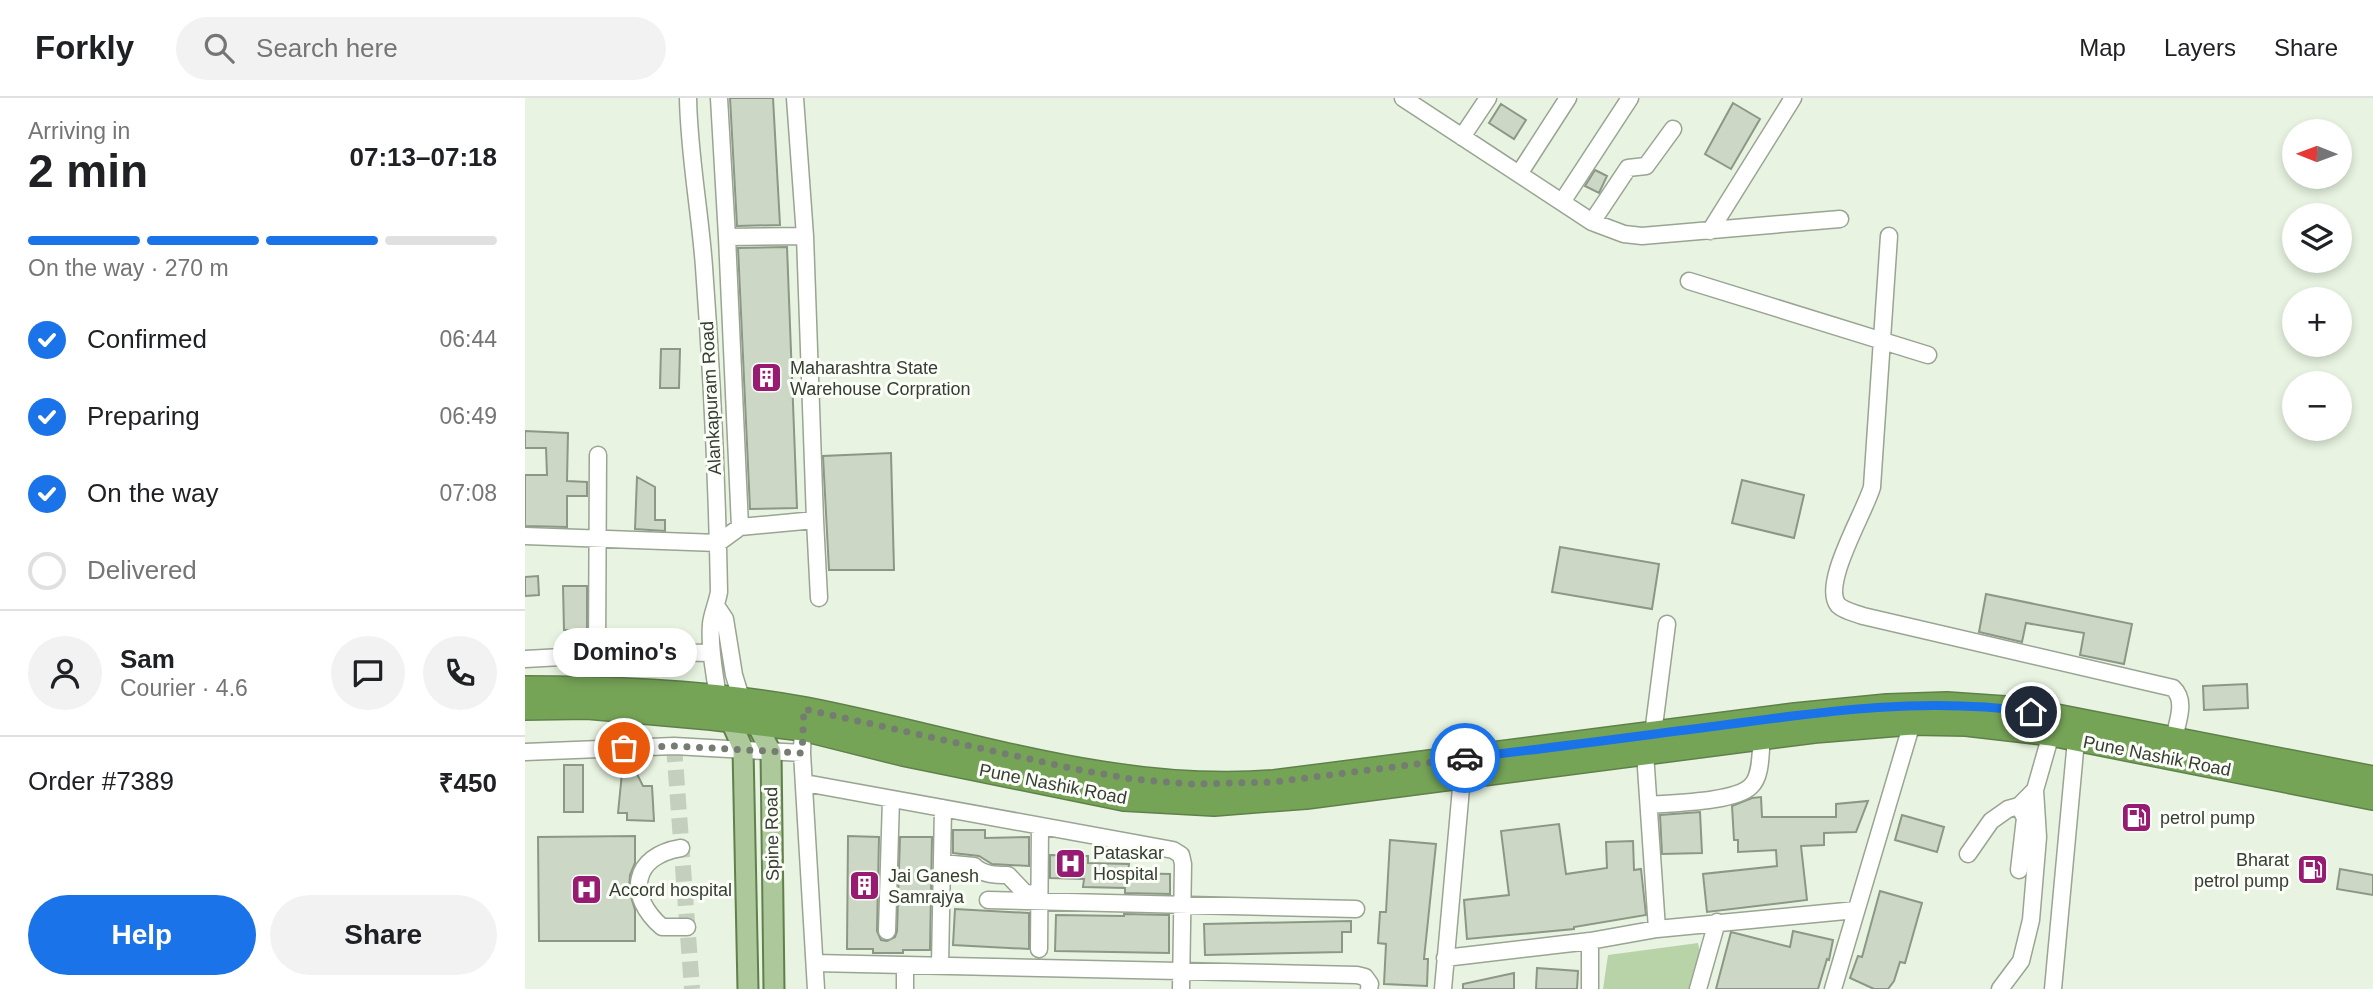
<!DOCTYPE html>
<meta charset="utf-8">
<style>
:root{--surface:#fff;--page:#f2f2f2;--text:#202124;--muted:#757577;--line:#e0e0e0;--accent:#1a73e8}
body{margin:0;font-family:Arial,sans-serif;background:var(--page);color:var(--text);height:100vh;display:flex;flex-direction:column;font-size:26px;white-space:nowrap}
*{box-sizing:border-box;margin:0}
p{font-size:23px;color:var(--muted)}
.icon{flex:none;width:38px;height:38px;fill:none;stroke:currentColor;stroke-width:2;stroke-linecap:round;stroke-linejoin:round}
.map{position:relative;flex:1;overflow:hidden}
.panel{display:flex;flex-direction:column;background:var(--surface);width:525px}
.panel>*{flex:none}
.needle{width:46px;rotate:271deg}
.fabs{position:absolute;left:1757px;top:21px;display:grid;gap:14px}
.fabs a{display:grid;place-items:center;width:70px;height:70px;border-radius:50%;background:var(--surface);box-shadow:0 4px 10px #0003;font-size:35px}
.pin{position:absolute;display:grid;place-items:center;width:60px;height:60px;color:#fff;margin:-30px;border:4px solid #fff;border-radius:50%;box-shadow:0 2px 7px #0007}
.courier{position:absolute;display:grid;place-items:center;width:70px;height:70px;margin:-35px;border:5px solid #1a73e8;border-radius:50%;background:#fff;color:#222;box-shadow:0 2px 9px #0007}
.bubble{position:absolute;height:49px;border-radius:24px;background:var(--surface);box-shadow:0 4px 10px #0003;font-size:23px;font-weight:700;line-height:49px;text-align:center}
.overview em{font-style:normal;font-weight:700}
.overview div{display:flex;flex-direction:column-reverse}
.overview{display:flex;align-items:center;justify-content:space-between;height:119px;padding:0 28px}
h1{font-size:46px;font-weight:700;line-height:52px}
.bar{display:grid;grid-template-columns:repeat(4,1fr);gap:10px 7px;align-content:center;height:84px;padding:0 28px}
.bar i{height:9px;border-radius:5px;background:var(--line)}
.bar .current{background:var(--accent)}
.bar p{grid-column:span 4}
.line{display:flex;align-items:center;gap:18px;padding:0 28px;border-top:2px solid var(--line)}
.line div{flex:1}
.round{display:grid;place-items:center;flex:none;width:74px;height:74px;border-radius:37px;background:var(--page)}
ol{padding:0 28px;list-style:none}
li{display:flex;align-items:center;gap:21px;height:77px}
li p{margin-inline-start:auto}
li .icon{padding:7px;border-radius:50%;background:var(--accent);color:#fff;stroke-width:4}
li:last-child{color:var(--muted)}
li i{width:38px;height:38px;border:4px solid var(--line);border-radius:50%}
.button{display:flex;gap:14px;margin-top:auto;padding:14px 28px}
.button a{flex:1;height:80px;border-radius:42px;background:var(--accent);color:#fff;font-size:28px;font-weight:700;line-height:80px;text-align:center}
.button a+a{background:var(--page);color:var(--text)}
header{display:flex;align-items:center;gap:42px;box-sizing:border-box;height:98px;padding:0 35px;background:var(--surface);border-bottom:2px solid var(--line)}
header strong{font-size:33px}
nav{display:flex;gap:38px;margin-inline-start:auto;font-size:24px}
.search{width:490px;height:63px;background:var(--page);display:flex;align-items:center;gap:18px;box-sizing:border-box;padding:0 24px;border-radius:38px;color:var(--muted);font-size:26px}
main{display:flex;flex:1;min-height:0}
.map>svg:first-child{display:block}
.green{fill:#b9d3a9}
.building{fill:#ccd8c5;stroke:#8c9785;stroke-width:2}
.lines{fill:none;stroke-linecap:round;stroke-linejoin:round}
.minor-tunnel{stroke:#c5cfbe;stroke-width:16;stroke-dasharray:16 8;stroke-linecap:butt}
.minor-casing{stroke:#99a492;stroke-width:19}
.major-casing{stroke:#60804b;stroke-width:23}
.highway-casing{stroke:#60804b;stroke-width:26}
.minor{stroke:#fff;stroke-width:16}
.major{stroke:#adc89a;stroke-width:19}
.highway{stroke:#76a457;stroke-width:23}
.done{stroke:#757c71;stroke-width:7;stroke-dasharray:0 12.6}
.route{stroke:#1a73e8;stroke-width:9}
.labels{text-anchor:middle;stroke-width:6;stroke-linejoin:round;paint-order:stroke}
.poi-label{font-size:18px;fill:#373c34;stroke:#fafef7;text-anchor:start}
.street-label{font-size:18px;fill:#373c34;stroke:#fafef7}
</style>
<header>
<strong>Forkly</strong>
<div class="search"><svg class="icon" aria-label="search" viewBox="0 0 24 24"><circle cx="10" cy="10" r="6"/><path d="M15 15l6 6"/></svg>Search here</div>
<nav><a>Map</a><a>Layers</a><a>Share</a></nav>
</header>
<main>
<section class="panel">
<div class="overview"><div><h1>2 min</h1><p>Arriving in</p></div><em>07:13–07:18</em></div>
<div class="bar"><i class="current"></i><i class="current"></i><i class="current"></i><i></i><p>On the way · 270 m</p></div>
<ol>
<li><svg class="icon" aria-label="check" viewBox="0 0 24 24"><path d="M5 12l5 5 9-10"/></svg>Confirmed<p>06:44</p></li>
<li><svg class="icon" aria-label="check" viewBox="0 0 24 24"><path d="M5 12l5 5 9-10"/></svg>Preparing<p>06:49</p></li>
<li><svg class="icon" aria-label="check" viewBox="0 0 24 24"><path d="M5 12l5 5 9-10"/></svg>On the way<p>07:08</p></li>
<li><i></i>Delivered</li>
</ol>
<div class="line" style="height:126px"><a class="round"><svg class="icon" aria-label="person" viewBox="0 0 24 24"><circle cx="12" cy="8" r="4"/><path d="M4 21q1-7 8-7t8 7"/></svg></a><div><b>Sam</b><p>Courier · 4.6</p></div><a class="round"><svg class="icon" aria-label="chat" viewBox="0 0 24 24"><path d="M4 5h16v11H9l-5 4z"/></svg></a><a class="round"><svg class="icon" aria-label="phone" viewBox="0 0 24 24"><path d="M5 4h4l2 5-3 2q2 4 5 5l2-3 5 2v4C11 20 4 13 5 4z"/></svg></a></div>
<div class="line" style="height:91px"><div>Order #7389</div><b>₹450</b></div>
<div class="button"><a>Help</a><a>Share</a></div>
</section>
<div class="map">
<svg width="1848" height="891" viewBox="0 0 1848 891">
<rect width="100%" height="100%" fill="#e8f4e1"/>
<path class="green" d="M1173,845l3,14 -9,32h-89l5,-34z"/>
<path class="building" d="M205,0h43l7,127 -43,1z
M1208,5l27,16 -29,50 -26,-15z
M976,6l25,16 -12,19 -25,-16z
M1070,72l12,6 -8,17 -14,-7z
M262,149l10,261 -47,1 -12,-261z
M136,251h19l-1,39h-19z
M0,333l43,2 -1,48 20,1v14h-20v31l-42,-1v-51h22l-1,-27h-21z
M366,355l3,117h-65l-6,-114z
M112,379l18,10v33h10v11l-30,-2z
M1217,382l62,15 -10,43 -62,-15z
M1035,449l99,17 -7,45 -100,-17z
M13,478l1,19 -14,1v-19z
M38,488h24v44h-23z
M1461,496l146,30 -8,40 -44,-9 4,-22 -58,-10 -4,19 -43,-10z
M1722,586l1,24 -44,2 -1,-24z
M39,667h19v47h-19z
M97,675l15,1 6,12h9l2,35 -27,-1v-7h-9z
M1236,699l1,20h74v-13l32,-3 -12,31 -32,1v12l-23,1 6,54 -100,12 -4,-38 74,-8 -1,-16 -38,2v-12h-4l-2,-34 20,-8z
M1175,714l2,41 -40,1 -2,-39z
M1377,717l42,12 -7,25 -42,-12z
M1034,726l7,50 41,-6 -1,-26 27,-1 1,29 7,-1 5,46 -72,12v2l-107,10 -3,-39 45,-5 -8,-64z
M428,732h32v8l44,-1v29l-37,-2 -13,-8 -26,-3z
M110,738v27l-5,12 -1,15 6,20v31h-96l-1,-104z
M323,738l31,1 -2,94 4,9 6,1 8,-4 2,-6 3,-94h32l-2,113h-27v3h-30v-4h-26z
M865,742l46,4 -12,115h4l-1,27 -43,-2 2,-40 -8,-1 2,-31h6z
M525,757l38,1v7l41,1 -1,9 42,1v20l-45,-1v-5l-42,-1 1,-8 -34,-1z
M1815,771l33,6v20l-36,-6z
M1355,793l42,12 -17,60 -5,-1 -6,19 -6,8h-14l-24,-11 8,-22 4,1z
M430,811l74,4v36l-76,-4z
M599,816l45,1v38l-114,-2 1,-36 68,1z
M826,823v11h-9v20l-137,3 -1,-31z
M1268,833l40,9 -4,20 -2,-1 -9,30h-102l15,-57 59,15z
M1012,870l41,3 -1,18h-41z
M989,875v16h-51v-5z"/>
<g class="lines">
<path class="minor-tunnel" d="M149,648l18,243"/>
<defs>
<path id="minor" d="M163,0c1,57 12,113 16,169 8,108 13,217 15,325 -2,11 -7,22 -8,32 -2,25 4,50 7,74
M194,0l8,139 78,-1 -10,-138
M878,0l189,124 32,12 18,2 198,-17
M937,39l26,-39
M994,76l49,-76
M1037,104l68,-104
M1067,124l36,-54 18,-2 27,-37
M1185,133l83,-133
M280,138l10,284
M1364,138l-17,251c-7,25 -51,97 -34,118 6,6 17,8 25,11l310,72c14,13 4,34 1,51
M1164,183l239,74
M215,429l75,-7 4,78
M0,438l193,7 22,-16 -13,-290
M192,509l8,12 9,56 8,26
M72,556l1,-199
M0,561l128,-7 59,1
M278,624l-1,31 14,236
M1128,636l14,-110
M0,654l149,-6 128,7
M1120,655l12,176
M280,685l368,67 8,5 2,9 -2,125
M1124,707c23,-2 87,-3 102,-19 11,-10 9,-35 11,-48
M1494,708l6,12 -6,52
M156,750c-49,8 -55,48 -19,79h25
M1443,756l23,-33 17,-12 11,-3 16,-16 16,-56
M417,765l32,3c9,9 22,9 34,9l17,18 13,1
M463,802l368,9
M362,833l4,-132
M514,851l1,-123
M920,860l145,-17 67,-12 199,-19
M290,865l542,12 8,2 5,7 -1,5
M415,867l3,-157
M380,891v-24
M918,891l19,-212
M1065,891v-48
M1173,891l19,-67
M1308,891l79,-266
M1475,891l21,-28 10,-41 7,-83 -3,-47
M1528,891l23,-249"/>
<path id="major" d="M201,612l17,39 5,240
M226,615l20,39 3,237"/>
<path id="highway" d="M0,590c93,0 188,4 280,21 156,30 309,86 469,73l521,-67 92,-9 60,-2 58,4 51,8 317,62
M0,610l62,-1 124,11 92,11 100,25 221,45 90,5 92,-7 508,-66 98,-8 54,1 85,10 322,64"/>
</defs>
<use href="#minor" class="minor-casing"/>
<use href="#major" class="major-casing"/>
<use href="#highway" class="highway-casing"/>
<use href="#minor" class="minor"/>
<use href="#major" class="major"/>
<use href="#highway" class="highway"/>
</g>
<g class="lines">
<path class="done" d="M99,650l50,-2 128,7 2,-44 266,59 61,11 60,5 83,-2 191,-24"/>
<path class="route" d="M940,660c86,-10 173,-22 259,-33 102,-14 203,-28 307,-13"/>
</g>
<defs>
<symbol id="building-square" viewBox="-11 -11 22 22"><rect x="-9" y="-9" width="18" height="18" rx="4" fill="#981b72" stroke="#fafef7"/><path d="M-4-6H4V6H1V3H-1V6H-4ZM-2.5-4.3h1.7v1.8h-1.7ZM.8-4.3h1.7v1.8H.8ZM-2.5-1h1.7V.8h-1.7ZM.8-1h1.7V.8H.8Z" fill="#fff"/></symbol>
<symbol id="fuel-square" viewBox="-11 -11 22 22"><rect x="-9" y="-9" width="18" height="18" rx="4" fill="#981b72" stroke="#fafef7"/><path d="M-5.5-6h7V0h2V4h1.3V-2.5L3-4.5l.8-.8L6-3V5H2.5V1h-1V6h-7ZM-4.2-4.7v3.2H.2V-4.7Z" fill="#fff"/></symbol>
<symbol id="hospital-square" viewBox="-11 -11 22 22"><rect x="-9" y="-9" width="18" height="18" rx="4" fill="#981b72" stroke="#fafef7"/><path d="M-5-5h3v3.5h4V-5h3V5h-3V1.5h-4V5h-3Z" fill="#fff"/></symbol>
</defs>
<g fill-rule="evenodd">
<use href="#building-square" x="224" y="262" width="35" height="35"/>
<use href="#fuel-square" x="1594" y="702" width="35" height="35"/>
<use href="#hospital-square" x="528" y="748" width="35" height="35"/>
<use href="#fuel-square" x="1770" y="754" width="35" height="35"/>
<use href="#building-square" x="322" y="770" width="35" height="35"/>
<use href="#hospital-square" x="44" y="774" width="35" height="35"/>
</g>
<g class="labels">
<g class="poi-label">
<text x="265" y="276">Maharashtra State<tspan x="265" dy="21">Warehouse Corpration</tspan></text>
<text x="1635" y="726">petrol pump</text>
<text x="568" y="761">Pataskar<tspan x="568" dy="21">Hospital</tspan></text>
<text x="1764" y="768" text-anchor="end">Bharat<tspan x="1764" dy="21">petrol pump</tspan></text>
<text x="363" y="784">Jai Ganesh<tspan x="363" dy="21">Samrajya</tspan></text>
<text x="84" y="798">Accord hospital</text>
</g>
<g class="street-label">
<text transform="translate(186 300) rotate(-93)" y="6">Alankapuram Road</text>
<text transform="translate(1632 658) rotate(11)" y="6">Pune Nashik Road</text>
<text transform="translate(528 686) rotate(11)" y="6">Pune Nashik Road</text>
<text transform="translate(247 736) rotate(-91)" y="6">Spine Road</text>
</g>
</g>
</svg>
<div class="fabs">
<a><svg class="needle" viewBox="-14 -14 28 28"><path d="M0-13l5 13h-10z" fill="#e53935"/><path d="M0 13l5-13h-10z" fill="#757577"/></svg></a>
<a><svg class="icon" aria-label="layers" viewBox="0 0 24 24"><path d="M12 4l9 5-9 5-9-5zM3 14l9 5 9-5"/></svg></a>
<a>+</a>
<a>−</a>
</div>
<div class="pin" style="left:99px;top:650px;background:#ea580c"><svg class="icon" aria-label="bag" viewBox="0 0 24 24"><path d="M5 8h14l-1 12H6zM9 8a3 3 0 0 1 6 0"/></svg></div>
<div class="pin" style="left:1506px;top:614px;background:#1f2937"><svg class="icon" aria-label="home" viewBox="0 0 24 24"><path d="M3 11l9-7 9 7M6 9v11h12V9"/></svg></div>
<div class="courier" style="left:940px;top:660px"><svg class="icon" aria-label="car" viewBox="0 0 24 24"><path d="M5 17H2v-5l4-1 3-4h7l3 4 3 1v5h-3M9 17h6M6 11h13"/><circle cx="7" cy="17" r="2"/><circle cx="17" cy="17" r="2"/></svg></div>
<div class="bubble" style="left:28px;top:530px;width:144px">Domino's</div>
</div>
</main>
